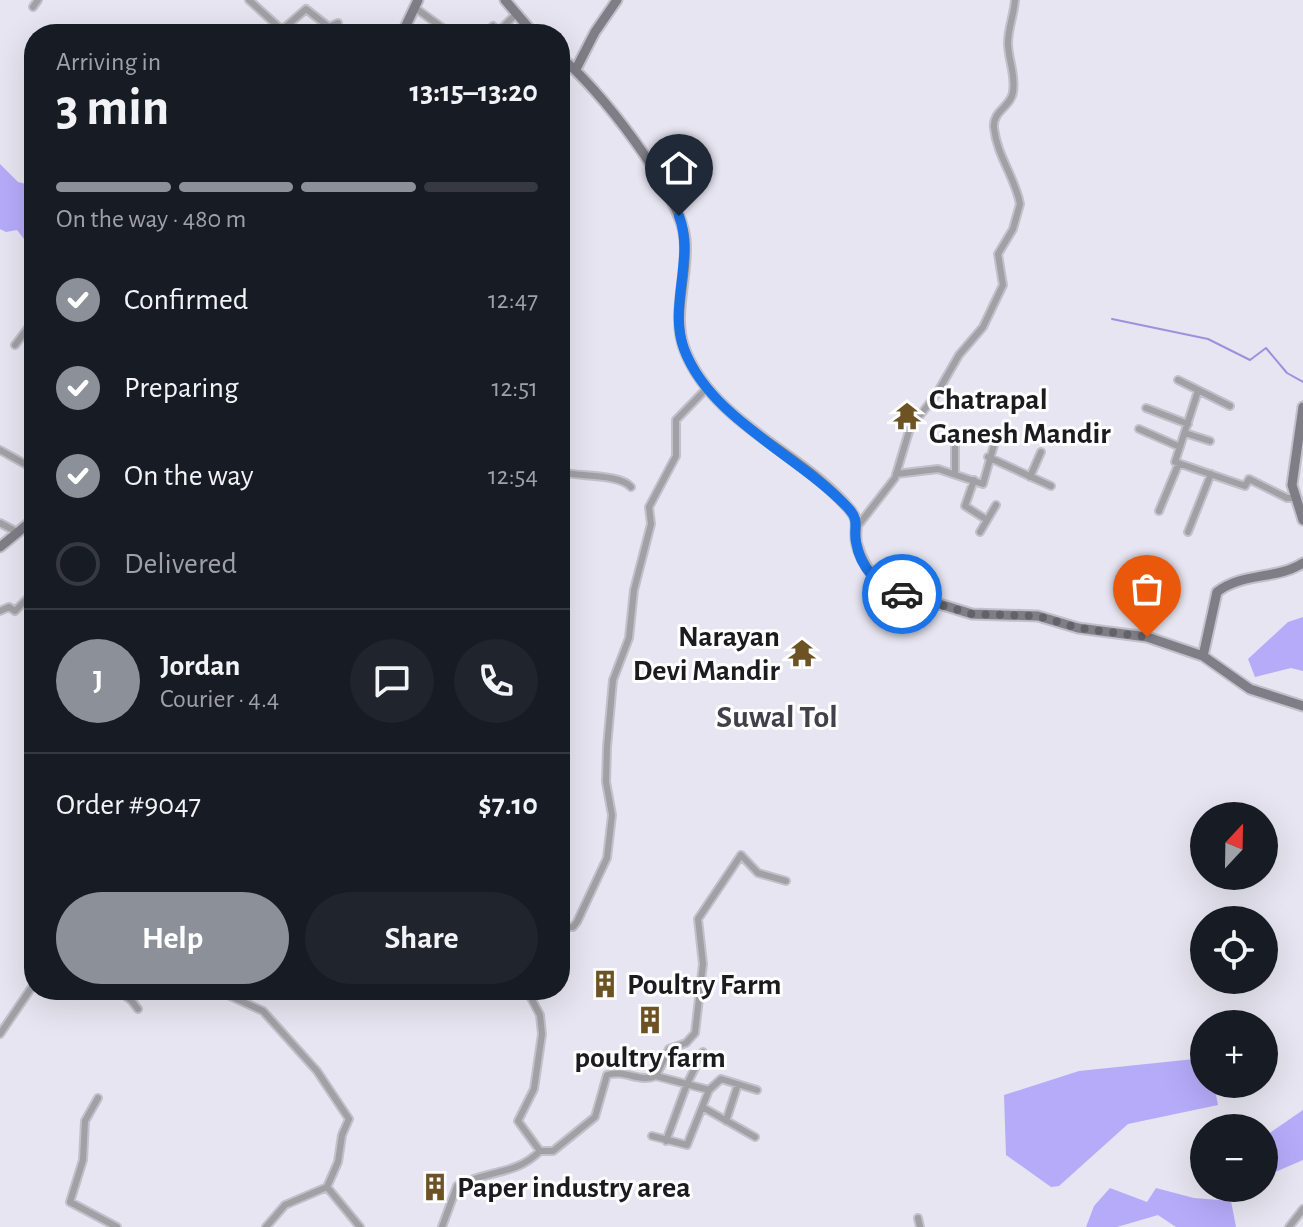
<!DOCTYPE html>
<meta charset="utf-8">
<style>
:root{--surface:#171b24;--page:#20242c;--text:#f1f3f6;--muted:#9ea1a6;--line:#363941;--accent:#8c9099}
body{margin:0;font-family:"Alegreya Sans",sans-serif;background:var(--page);color:var(--text);height:100vh;display:flex;flex-direction:column;font-size:30px;white-space:nowrap}
*{box-sizing:border-box;margin:0}
p{font-size:26px;color:var(--muted)}
.icon{flex:none;width:44px;height:44px;fill:none;stroke:currentColor;stroke-width:2;stroke-linecap:round;stroke-linejoin:round}
.map{position:relative;flex:1;overflow:hidden}
.details{position:absolute;left:24px;top:24px;width:546px;height:976px;display:flex;flex-direction:column;background:var(--surface);border-radius:32px;box-shadow:0 8px 32px #0002}
.details>*{flex:none}
.needle{width:52px;rotate:22deg}
.buttons{position:absolute;left:1190px;top:802px;display:grid;gap:16px}
.buttons a{display:grid;place-items:center;width:88px;height:88px;border-radius:50%;background:var(--surface);box-shadow:0 8px 32px #0002;font-size:40px}
.pin{position:absolute;display:grid;place-items:center;width:68px;height:68px;color:#fff;margin:-82px -34px;border-radius:50% 50% 50% 0;rotate:-45deg;box-shadow:0 0 8px #0007}
.pin .icon{rotate:45deg}
.courier{position:absolute;display:grid;place-items:center;width:80px;height:80px;margin:-40px;border:6px solid #1a73e8;border-radius:50%;background:#fff;color:#222;box-shadow:0 2px 10px #0007}
.overview em{font-style:normal;font-weight:700}
.overview div{display:flex;flex-direction:column-reverse}
.overview{display:flex;align-items:center;justify-content:space-between;height:136px;padding:0 32px}
h1{font-size:52px;font-weight:700;line-height:60px}
.bar{display:grid;grid-template-columns:repeat(4,1fr);gap:12px 8px;align-content:center;height:96px;padding:0 32px}
.bar i{height:10px;border-radius:6px;background:var(--line)}
.bar .active{background:var(--accent)}
.bar p{grid-column:span 4}
.line{display:flex;align-items:center;gap:20px;padding:0 32px;border-top:2px solid var(--line)}
.line div{flex:1}
.round{display:grid;place-items:center;flex:none;width:84px;height:84px;border-radius:42px;background:var(--page)}
ol{padding:0 32px;list-style:none}
li{display:flex;align-items:center;gap:24px;height:88px}
li p{margin-inline-start:auto}
li .icon{padding:8px;border-radius:50%;background:var(--accent);color:#fff;stroke-width:4}
li:last-child{color:var(--muted)}
li i{width:44px;height:44px;border:4px solid var(--line);border-radius:50%}
.primary-button{display:flex;gap:16px;margin-top:auto;padding:16px 32px}
.primary-button a{flex:1;height:92px;border-radius:48px;background:var(--accent);color:#fff;font-size:32px;font-weight:700;line-height:92px;text-align:center}
.primary-button a+a{background:var(--page);color:var(--text)}
.map>svg:first-child{display:block}
.forest{fill:#b6abf9}
.lines{fill:none;stroke-linecap:round;stroke-linejoin:round}
.stream{stroke:#9d91dd;stroke-width:2}
.street-casing{stroke:#c2c1cb;stroke-width:10}
.secondary-casing{stroke:#c2c1cb;stroke-width:13}
.street{stroke:#a0a0a5;stroke-width:6}
.secondary{stroke:#7f7e86;stroke-width:9}
.done{stroke:#636269;stroke-width:8;stroke-dasharray:0 14.4}
.route{stroke:#1a73e8;stroke-width:10}
.labels{text-anchor:middle;stroke-width:6;stroke-linejoin:round;paint-order:stroke}
.poi-label{font-size:30px;font-weight:bold;fill:#1c1b20;stroke:#fff;text-anchor:start}
.neighbourhood-label{font-size:32px;font-weight:bold;fill:#42414b;stroke:#fff}
</style>
<div class="map">
<svg width="1303" height="1227" viewBox="0 0 1303 1227">
<rect width="100%" height="100%" fill="#e6e5f1"/>
<path class="forest" d="M0,164l18,18 16,4v56l-10,-3 -7,-9 -11,2 -6,-3z
M1303,617v54l-12,-3 -36,9 -7,-18 40,-37z
M1204,1058v26h10l4,21 -90,19 -69,62 -8,1 -45,-32 -2,-60 75,-24z
M1303,1110v50l-37,16 -2,-39z
M1110,1188l37,14 9,-14 38,10 37,3 5,26h-60l-18,-12 -41,12h-31l8,-21z"/>
<g class="lines">
<path class="stream" d="M1112,319l96,20 42,21 16,-12 21,25 16,9"/>
<defs>
<path id="street" d="M249,0l33,30 -4,4
M33,7l5,-7
M414,7l37,27
M282,30l24,-21 23,18 9,-4
M485,34l8,-8 6,5 17,-17
M15,345l19,-25
M1178,380l52,26
M1198,391l-23,71 70,24 4,-7 38,19h8
M1146,408l42,16
M1139,429l41,18
M1185,433l25,8
M0,450l34,19
M988,457l63,29
M560,472c21,5 60,2 71,15
M955,473v-31
M896,474l42,-5 45,15 11,-39
M1030,477l11,-25
M974,480l-9,26 22,14
M1159,511l20,-48
M0,523l17,9
M857,527l38,-49 15,-50 26,-33 23,-40 24,-28 20,-42 -5,-31 15,-25 7,-25c-5,-27 -23,-48 -26,-76 -2,-17 17,-21 19,-36 3,-18 -5,-32 -5,-49 0,-15 6,-28 7,-43
M980,532l16,-27
M1188,532l23,-58
M0,611l9,-4 6,4 19,-19
M560,927h13l4,-5 30,-64 5,-43 -6,-33 1,-35 6,-67 16,-42 5,-48 17,-66 -2,-17 27,-51v-36l32,-33
M118,990l13,10
M217,990l46,21 54,60 32,48 -7,16 -4,27 -11,25 -42,18 -19,22
M527,990l13,25 2,19 -8,55 -16,32 22,30
M138,1009l-7,-9 11,-10
M0,1034l34,-50
M656,1076l53,14
M98,1098l-13,23 -2,39 -13,42 47,25
M704,1108l51,29
M726,1121l12,-37
M652,1136l35,9 22,-55 12,-11 36,11
M666,1141l21,-57 16,-32
M327,1187l33,40
M918,1218l2,9
M442,1227l15,-41c32,-17 58,-10 83,-35h13l42,-34 12,-42c17,-6 33,8 49,1l13,-27 17,-6 9,-10 8,-69 -5,-45 43,-64 17,18 28,8
M1289,1227l14,-18"/>
<path id="secondary" d="M505,0l29,34
M402,34l16,-34
M560,57c37,28 121,136 125,182 4,37 -15,78 1,114 31,73 117,99 165,158 10,12 2,21 6,34 4,14 14,30 24,41l91,28 66,2 40,12 69,9 56,19 47,33 53,17
M576,69l19,-37 22,-32
M1303,407l-11,78 11,35
M0,547l34,-28
M1203,656l14,-64c26,-20 59,-12 86,-29"/>
</defs>
<use href="#street" class="street-casing"/>
<use href="#secondary" class="secondary-casing"/>
<use href="#street" class="street"/>
<use href="#secondary" class="secondary"/>
</g>
<g class="lines">
<path class="done" d="M902,594l70,20 66,2 40,12 69,9"/>
<path class="route" d="M679,216c16,42 -11,91 5,133 26,70 116,107 165,160 11,12 4,19 7,33 4,26 23,45 46,52"/>
</g>
<defs>
<symbol id="temple-bare" viewBox="-9 -9 18 18"><path d="M0-6L5-2H3V0L6.5 2.5H4V6H1.5V3h-3V6H-4V2.5H-6.5L-3 0V-2H-5Z" fill="#6d5324" stroke="#fff" stroke-width="2.5" paint-order="stroke"/></symbol>
<symbol id="building-bare" viewBox="-9 -9 18 18"><path d="M-4-6H4V6H1V3H-1V6H-4ZM-2.5-4.3h1.7v1.8h-1.7ZM.8-4.3h1.7v1.8H.8ZM-2.5-1h1.7V.8h-1.7ZM.8-1h1.7V.8H.8Z" fill="#6d5324" stroke="#fff" stroke-width="2.5" paint-order="stroke"/></symbol>
</defs>
<g fill-rule="evenodd">
<use href="#temple-bare" x="887" y="396" width="40" height="40"/>
<use href="#temple-bare" x="782" y="633" width="40" height="40"/>
<use href="#building-bare" x="585" y="964" width="40" height="40"/>
<use href="#building-bare" x="630" y="1000" width="40" height="40"/>
<use href="#building-bare" x="415" y="1167" width="40" height="40"/>
</g>
<g class="labels">
<g class="poi-label">
<text x="929" y="409">Chatrapal<tspan x="929" dy="34">Ganesh Mandir</tspan></text>
<text x="780" y="646" text-anchor="end">Narayan<tspan x="780" dy="34">Devi Mandir</tspan></text>
<text x="627" y="994">Poultry Farm</text>
<text x="650" y="1067" text-anchor="middle">poultry farm</text>
<text x="457" y="1197">Paper industry area</text>
</g>
<g class="neighbourhood-label">
<text x="777" y="727">Suwal Tol</text>
</g>
</g>
</svg>
<div class="buttons">
<a><svg class="needle" viewBox="-14 -14 28 28"><path d="M0-13l5 13h-10z" fill="#e53935"/><path d="M0 13l5-13h-10z" fill="#9ea1a6"/></svg></a>
<a><svg class="icon" aria-label="locate" viewBox="0 0 24 24"><circle cx="12" cy="12" r="6"/><path d="M12 2v4M12 18v4M2 12h4M18 12h4"/></svg></a>
<a>+</a>
<a>−</a>
</div>
<div class="pin" style="left:1147px;top:637px;background:#ea580c"><svg class="icon" aria-label="bag" viewBox="0 0 24 24"><path d="M5 8h14l-1 12H6zM9 8a3 3 0 0 1 6 0"/></svg></div>
<div class="pin" style="left:679px;top:216px;background:#1f2937"><svg class="icon" aria-label="home" viewBox="0 0 24 24"><path d="M3 11l9-7 9 7M6 9v11h12V9"/></svg></div>
<div class="courier" style="left:902px;top:594px"><svg class="icon" aria-label="car" viewBox="0 0 24 24"><path d="M5 17H2v-5l4-1 3-4h7l3 4 3 1v5h-3M9 17h6M6 11h13"/><circle cx="7" cy="17" r="2"/><circle cx="17" cy="17" r="2"/></svg></div>
<section class="details">
<div class="overview"><div><h1>3 min</h1><p>Arriving in</p></div><em>13:15–13:20</em></div>
<div class="bar"><i class="active"></i><i class="active"></i><i class="active"></i><i></i><p>On the way · 480 m</p></div>
<ol>
<li><svg class="icon" aria-label="check" viewBox="0 0 24 24"><path d="M5 12l5 5 9-10"/></svg>Confirmed<p>12:47</p></li>
<li><svg class="icon" aria-label="check" viewBox="0 0 24 24"><path d="M5 12l5 5 9-10"/></svg>Preparing<p>12:51</p></li>
<li><svg class="icon" aria-label="check" viewBox="0 0 24 24"><path d="M5 12l5 5 9-10"/></svg>On the way<p>12:54</p></li>
<li><i></i>Delivered</li>
</ol>
<div class="line" style="height:144px"><b class="round" style="background:var(--accent);color:#fff">J</b><div><b>Jordan</b><p>Courier · 4.4</p></div><a class="round"><svg class="icon" aria-label="chat" viewBox="0 0 24 24"><path d="M4 5h16v11H9l-5 4z"/></svg></a><a class="round"><svg class="icon" aria-label="phone" viewBox="0 0 24 24"><path d="M5 4h4l2 5-3 2q2 4 5 5l2-3 5 2v4C11 20 4 13 5 4z"/></svg></a></div>
<div class="line" style="height:104px"><div>Order #9047</div><b>$7.10</b></div>
<div class="primary-button"><a>Help</a><a>Share</a></div>
</section>
</div>
